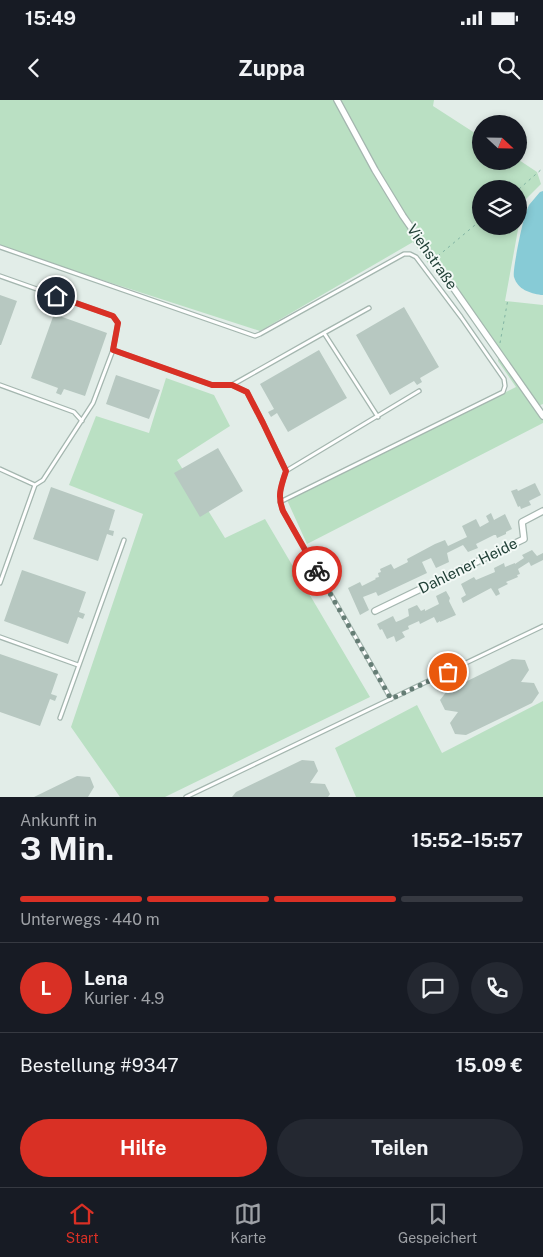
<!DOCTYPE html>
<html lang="de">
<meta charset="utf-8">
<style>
:root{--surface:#171b24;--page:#242831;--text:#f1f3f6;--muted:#9ea1a6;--line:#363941;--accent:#d93025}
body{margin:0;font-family:"Public Sans",sans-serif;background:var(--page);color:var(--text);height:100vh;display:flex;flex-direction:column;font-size:19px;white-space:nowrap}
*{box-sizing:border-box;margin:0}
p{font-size:16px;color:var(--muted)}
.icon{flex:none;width:28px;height:28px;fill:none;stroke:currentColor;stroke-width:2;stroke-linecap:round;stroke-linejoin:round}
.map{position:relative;height:697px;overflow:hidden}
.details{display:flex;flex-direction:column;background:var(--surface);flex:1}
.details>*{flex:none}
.needle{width:32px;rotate:112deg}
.fabs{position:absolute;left:472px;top:15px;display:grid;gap:10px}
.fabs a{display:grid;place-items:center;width:55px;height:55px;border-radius:50%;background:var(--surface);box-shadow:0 2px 8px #0003;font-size:25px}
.pin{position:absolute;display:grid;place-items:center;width:42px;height:42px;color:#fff;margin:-21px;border:2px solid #fff;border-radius:50%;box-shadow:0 1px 5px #0007}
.courier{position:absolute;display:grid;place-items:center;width:50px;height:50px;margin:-25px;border:4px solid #d93025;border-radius:50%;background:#fff;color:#222;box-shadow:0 1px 6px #0007}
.headline em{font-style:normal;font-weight:700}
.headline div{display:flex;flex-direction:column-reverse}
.headline{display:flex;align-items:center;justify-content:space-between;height:85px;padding:0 20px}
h1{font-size:32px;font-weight:700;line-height:38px}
.bar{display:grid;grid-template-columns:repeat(4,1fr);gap:8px 5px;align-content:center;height:60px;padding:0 20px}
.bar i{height:6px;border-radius:4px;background:var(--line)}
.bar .active{background:var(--accent)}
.bar p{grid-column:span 4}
.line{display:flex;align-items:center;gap:12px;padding:0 20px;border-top:1px solid var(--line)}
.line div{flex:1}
.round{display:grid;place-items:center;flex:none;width:52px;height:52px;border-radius:26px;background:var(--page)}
.primary-button{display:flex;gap:10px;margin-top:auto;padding:10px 20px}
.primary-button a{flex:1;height:58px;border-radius:30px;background:var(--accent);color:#fff;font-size:20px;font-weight:700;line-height:58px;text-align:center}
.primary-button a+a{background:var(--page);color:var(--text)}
.status{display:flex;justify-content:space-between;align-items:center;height:35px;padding:0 25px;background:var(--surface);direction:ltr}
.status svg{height:14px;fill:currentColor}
header{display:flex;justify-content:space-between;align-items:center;height:65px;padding:0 20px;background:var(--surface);font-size:22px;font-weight:700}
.tab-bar{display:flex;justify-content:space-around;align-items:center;height:70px;border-top:1px solid var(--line);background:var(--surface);font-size:14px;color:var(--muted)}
.tab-bar a{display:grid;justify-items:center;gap:2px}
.tab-bar .active{color:var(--accent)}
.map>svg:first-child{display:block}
.green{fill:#bae0c3;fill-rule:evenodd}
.water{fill:#87cbd6}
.building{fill:#b7c8c1}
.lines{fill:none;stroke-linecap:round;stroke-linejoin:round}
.service-casing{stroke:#a4b6af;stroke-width:5.5}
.minor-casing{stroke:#a4b6af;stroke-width:8}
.path{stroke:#80b3a2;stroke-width:1;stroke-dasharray:2.5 4;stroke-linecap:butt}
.service{stroke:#fff;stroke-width:3}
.minor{stroke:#fff;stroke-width:5.5}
.done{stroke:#657d75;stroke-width:5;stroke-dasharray:0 9}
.route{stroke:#d93025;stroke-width:6}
.labels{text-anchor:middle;stroke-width:4;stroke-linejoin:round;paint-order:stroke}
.street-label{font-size:15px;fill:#214037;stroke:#f3f9f6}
</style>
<div class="status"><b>15:49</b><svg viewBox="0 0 49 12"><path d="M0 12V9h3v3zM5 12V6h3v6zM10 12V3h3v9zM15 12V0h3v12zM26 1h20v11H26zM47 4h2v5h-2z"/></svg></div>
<header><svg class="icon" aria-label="back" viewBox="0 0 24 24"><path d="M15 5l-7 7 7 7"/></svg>Zuppa<svg class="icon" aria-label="search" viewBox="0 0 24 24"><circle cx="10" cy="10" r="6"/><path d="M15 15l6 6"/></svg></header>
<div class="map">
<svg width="543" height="697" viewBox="0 0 543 697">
<rect width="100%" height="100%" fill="#e2ede8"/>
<path class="green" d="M0,0h434l-1,6 48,31v24l38,-1 18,12 4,12 -18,18 -18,99 38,4v99l-8,3 8,12v4l-236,121 -20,-44 229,-113 -18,-26 1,-12 -65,-91 -6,5 -15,-21 -153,89 -260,-84zM481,89h38v37h-38z
M166,278l48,17 16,31 -53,34 48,78 40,-19 105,178 -205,100h-45l-49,-70 72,-213 -74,-29 27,-69 53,17z
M543,601v96h-187l-21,-49 82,-43 25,48z"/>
<path class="water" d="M543,91v104h-2c-11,-2 -23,-5 -27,-18 -2,-6 9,-57 12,-65l3,-7 11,-13z"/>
<path class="building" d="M0,195l17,6 -16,44h-1z
M404,207l35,60 -19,11 2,4 -5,3 -3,-4 -24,14 -34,-60z
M54,214l53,19 -22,63 -21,-7 -3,6 -5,-2 2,-5 -27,-10z
M319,250l28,48 -59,34 -11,-19 -6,4 -3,-5 6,-3 -14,-25z
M116,275l44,15 -11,29 -43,-15z
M218,348l25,43 -43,26 -26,-44z
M535,383l6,12 -12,6 2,4 -10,4 -1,-3 -2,1 -7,-16 6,-2 1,2z
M51,387l64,23 -6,20 5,1 -1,5 -6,-2 -9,27 -65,-22z
M491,413l3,7 11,-6 7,15 -6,3v2l-9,4 -1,-3h-2l-18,9 2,4 -10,4 -5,-7 -16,8 2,9 -13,6 -5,-10 -9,4 5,11 -49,23 -2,-4 -13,5 6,13 -9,5 -12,-27 12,-6 2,4 14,-7 -1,-1 4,-1 -1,-4 3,-1 -1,-3 11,-5 3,5 14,-7 -1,-3 28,-15 10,-4 3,6 19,-9 -5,-11 14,-7 4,8 9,-5 -3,-6z
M532,450l5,6 6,-3v7l-12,6 -2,-4 -11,7 2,5 -3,1 1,2 -12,5 2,2 -10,5 2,5 -4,2 -5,-8 -28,15 -2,-5 5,-3 -5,-11 13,-7 2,3 19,-8 -1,-4 10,-5 1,4 10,-4v1l9,-6 -2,-3z
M22,470l64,22 -7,20 6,2 -2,5 -5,-2 -10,27 -64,-23z
M446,491l4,7 -1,3 7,14 -16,7v-1l-3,2 -3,-6 -14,7 -1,-3 -11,5 1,3 -7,3 3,5 -9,5 -2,-6 -7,3 -5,-10 -2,1 -3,-6 16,-8 3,6 5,-2 8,-4 -1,-7 9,-4 4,6 4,-2v2l14,-7 -3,-8z
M0,554l58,20 -7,20 6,2 -2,5 -5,-2 -10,27 -40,-14z
M512,559l13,1 4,10 -8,12 13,1 5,10 -7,10 -66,32 -11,-1 -5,-11 8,-11 -13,-2 -5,-10 7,-9z
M302,660l12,1 4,10 -8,12 15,1 5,10 -2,3h-96l4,-5z
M77,676l13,1 4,10 -6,10h-54z"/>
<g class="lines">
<defs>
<path id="service" d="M0,147l255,89 5,-2 144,-80h6l6,3 45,60 43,62 1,7 -2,6 -223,110
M0,176l113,40 5,7 -5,27 -20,53 -50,77 -8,5 -35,98
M324,233l54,84
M113,250l99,35h20l15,7 16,31 23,48
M0,285l74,27 8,9
M232,285l92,-52 45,-25
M0,369l35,16
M0,537l78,28
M391,599l-108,-188c-6,-15 -2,-25 3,-40l133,-80
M60,618l64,-178
M186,697l357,-171"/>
<path id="minor" d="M337,0l38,70 28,46 140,200
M375,511l149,-72 -2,-17 21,-11"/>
</defs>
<use href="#service" class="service-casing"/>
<use href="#minor" class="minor-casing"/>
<path class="path" d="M519,89l24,-21
M438,156l43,-36
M500,243l8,-44"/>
<use href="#service" class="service"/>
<use href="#minor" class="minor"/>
</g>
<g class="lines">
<path class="done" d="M317,471l74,128 57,-27"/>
<path class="route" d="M56,196l57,20 5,7 -5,27 99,35h20l15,7 16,31 23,48c-5,15 -9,25 -3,40l34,60"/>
</g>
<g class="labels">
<g class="street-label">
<text transform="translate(432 157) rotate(55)" y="5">Viehstraße</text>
<text transform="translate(468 466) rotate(-26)" y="5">Dahlener Heide</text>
</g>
</g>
</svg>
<div class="fabs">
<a><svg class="needle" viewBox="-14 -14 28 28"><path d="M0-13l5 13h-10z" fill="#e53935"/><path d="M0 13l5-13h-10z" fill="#9ea1a6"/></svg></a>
<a><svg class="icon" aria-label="layers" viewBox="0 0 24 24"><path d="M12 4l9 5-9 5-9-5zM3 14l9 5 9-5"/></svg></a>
</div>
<div class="pin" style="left:448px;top:572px;background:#ea580c"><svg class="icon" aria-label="bag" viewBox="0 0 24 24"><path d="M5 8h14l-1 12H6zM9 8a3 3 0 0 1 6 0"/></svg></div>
<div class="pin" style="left:56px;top:196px;background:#1f2937"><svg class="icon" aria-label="home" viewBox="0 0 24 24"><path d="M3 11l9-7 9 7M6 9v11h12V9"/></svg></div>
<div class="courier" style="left:317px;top:471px"><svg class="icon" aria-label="bike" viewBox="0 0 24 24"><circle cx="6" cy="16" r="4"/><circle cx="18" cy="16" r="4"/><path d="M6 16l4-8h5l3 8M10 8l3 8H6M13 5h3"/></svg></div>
</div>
<section class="details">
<div class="headline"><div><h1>3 Min.</h1><p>Ankunft in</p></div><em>15:52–15:57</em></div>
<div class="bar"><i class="active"></i><i class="active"></i><i class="active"></i><i></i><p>Unterwegs · 440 m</p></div>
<div class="line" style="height:90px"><b class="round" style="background:var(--accent);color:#fff">L</b><div><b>Lena</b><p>Kurier · 4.9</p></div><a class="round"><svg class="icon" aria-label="chat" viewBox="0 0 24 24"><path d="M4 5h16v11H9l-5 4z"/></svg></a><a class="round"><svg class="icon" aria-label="phone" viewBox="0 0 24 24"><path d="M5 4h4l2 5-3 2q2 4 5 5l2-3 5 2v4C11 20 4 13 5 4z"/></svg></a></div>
<div class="line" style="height:65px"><div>Bestellung #9347</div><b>15.09 €</b></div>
<div class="primary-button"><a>Hilfe</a><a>Teilen</a></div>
</section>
<nav class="tab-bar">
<a class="active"><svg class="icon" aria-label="home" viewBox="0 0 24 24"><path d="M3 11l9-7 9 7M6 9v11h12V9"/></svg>Start</a>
<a><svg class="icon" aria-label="map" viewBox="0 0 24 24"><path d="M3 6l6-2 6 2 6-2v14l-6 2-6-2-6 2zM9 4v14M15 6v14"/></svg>Karte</a>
<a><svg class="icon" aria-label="saved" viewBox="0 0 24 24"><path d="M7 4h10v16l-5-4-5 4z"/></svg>Gespeichert</a>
</nav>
